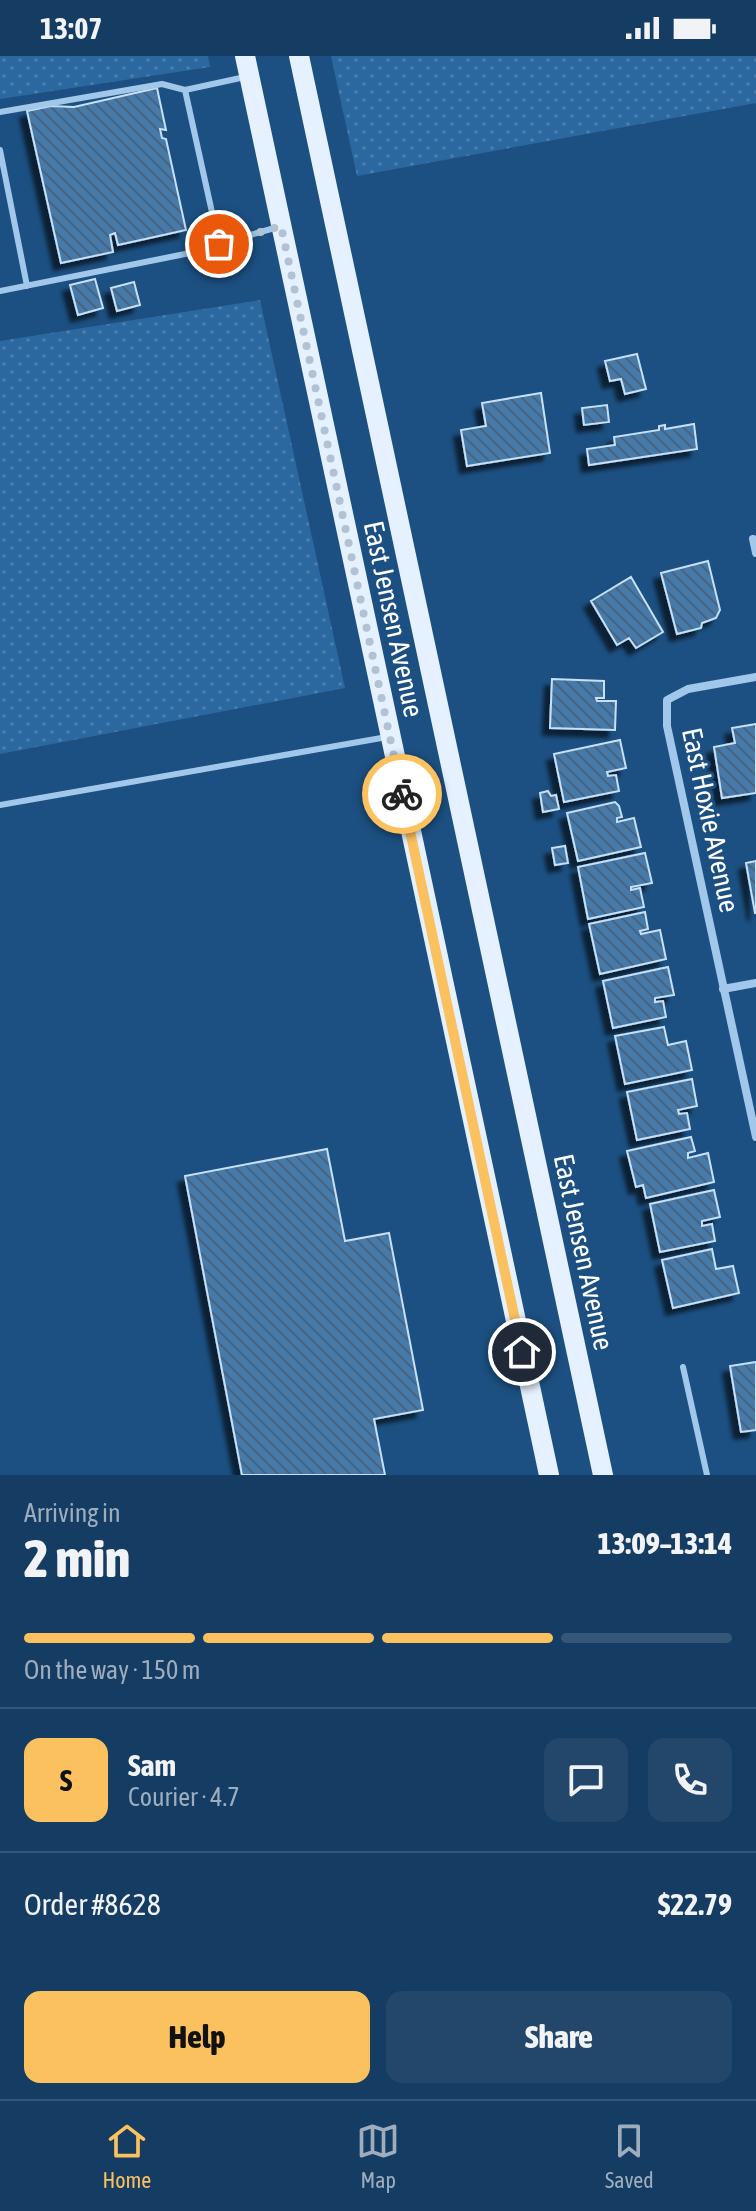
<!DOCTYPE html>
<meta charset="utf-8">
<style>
:root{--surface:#153c62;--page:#22476b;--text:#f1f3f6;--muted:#9dadbe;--line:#345677;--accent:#fbc15e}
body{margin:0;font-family:"Asap Condensed",sans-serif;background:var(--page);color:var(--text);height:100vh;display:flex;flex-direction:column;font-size:30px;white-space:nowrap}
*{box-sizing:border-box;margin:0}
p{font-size:26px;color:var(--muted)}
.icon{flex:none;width:44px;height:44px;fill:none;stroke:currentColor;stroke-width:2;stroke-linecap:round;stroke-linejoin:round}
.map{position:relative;height:1419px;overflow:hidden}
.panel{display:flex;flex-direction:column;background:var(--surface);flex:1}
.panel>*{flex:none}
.pin{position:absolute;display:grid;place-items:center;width:68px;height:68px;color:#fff;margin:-34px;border:4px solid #fff;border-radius:50%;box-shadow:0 2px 8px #0007}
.courier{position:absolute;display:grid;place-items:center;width:80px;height:80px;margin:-40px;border:6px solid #fbc15e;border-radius:50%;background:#fff;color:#222;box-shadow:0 2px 10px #0007}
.head em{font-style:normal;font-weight:800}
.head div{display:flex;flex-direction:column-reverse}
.head{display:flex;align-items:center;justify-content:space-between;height:136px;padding:0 24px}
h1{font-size:52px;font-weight:800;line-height:60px}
.bar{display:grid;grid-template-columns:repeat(4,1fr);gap:12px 8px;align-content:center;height:96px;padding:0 24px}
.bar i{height:10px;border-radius:6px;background:var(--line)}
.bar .current{background:var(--accent)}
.bar p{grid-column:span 4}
.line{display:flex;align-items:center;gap:20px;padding:0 24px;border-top:2px solid var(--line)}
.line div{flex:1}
.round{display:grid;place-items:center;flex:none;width:84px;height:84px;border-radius:16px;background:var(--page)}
.primary-button{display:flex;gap:16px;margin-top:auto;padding:16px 24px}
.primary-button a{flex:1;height:92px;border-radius:16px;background:var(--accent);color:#111;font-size:32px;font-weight:800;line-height:92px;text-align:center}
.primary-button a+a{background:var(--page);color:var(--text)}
.status{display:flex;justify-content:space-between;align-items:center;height:56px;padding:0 40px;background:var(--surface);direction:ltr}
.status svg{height:22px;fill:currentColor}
.menu{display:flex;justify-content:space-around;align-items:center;height:112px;border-top:2px solid var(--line);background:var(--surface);font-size:22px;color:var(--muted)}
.menu a{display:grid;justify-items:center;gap:4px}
.menu .current{color:var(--accent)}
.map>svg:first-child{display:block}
.grass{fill:url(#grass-dots)}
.building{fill:url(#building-back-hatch);stroke:#c5e0f8;stroke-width:2;filter:url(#shadow)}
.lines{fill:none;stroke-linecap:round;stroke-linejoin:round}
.lane{stroke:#a1c8ea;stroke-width:6}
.street{stroke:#a1c8ea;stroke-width:8}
.primary{stroke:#e5f1fe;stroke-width:20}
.done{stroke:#b0c2d3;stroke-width:8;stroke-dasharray:0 14.4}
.route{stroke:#fbc15e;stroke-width:10}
.labels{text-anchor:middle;stroke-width:6;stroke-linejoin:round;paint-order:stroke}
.street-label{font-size:28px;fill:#fff;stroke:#1c5082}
</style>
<div class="status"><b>13:07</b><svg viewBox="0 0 49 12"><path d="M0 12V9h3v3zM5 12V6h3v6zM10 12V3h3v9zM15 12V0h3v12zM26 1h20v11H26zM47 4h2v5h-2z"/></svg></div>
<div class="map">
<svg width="756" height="1419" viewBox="0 0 756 1419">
<defs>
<pattern id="grass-dots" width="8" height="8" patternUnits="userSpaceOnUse" patternTransform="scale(2)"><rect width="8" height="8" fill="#2b689f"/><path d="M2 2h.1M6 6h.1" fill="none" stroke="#4b7fad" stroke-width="1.8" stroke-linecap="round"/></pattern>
<pattern id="building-back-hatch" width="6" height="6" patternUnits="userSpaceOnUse" patternTransform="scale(2)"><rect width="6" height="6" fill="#447aab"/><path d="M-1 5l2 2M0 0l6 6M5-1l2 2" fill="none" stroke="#48637c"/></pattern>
<filter id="shadow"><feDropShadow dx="-7" dy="7" stdDeviation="2" flood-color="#0009"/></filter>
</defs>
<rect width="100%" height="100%" fill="#1c5082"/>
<path class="grass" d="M0,0h208l2,11 -210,32z
M331,0h425v47l-399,73z
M260,244l85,388 -345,66v-413z"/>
<path class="building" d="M157,32l9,42 -6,-1 2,9 4,1 20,91 -68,15 -3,-12 -5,2 3,17 -52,11 -34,-152 24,-5 23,1z
M95,223l8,29 -25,7 -8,-30z
M134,226l6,23 -23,6 -6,-23z
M637,298l9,35 -21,5 -4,-15 -11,2 -5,-20z
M541,337l9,60 -83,13 -6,-36 25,-4 -4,-23z
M607,349l2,17 -25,3 -2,-17z
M694,368l3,25 -108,16 -2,-16 28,-4 -1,-8 45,-7v-4l6,-1v4z
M708,505l12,49 -4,8 -14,5 -1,5 -24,6 -16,-61z
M631,521l32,55 -27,16 -7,-10 -12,7 -26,-44z
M552,623l52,2v17h-8l1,3h19l-1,29 -65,-2z
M756,668v69l-34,5 -8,-51 21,-4 -3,-15z
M620,684l6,28 -19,4 1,4 8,-1 3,16 -55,11 -10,-48z
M548,735l3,5 5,-1 3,14 -16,3 -3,-19z
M615,746l4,4 3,11 -5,1v4l17,-4 7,29 -63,14 -11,-48z
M565,790l3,17 -13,2 -3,-17z
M645,797l7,30 -21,4v3l9,-2 4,19 -56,12 -10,-52z
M756,805v52h-1l-9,-50z
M645,856l3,17 -8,2 1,3 19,-4 6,29 -66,15 -11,-50z
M668,911l6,28 -19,3v4l8,-1 3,16 -53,11 -10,-47z
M664,971l4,18 18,-4 6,29 -67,14 -10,-48z
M692,1023l5,27 -19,4 1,4 8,-1 3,16 -53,11 -10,-48z
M691,1081l4,14 -7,2v5l20,-5 6,29 -68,16 -3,-13 -7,2 -9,-36z
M327,1093l18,92 44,-8 34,177 -49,9 11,56h-143l-57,-299z
M714,1134l6,27 -18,4v5l10,-2 3,17 -55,11 -10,-48z
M712,1193l4,20 17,-3 6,27 -66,15 -11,-48z
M756,1306v68l-15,2 -11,-66z"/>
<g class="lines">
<path class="lane" d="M185,34l34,154
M0,56l162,-28 23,6 60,-13
M0,94l27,136
M0,235l185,-37 93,-27
M0,749l387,-68
M683,1311l24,108"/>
<path class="street" d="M753,483l3,14
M756,621l-68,12 -21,11v26l89,411
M723,933l33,-6"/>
<path class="primary" d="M245,0l304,1419
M299,0l304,1419"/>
</g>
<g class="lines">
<path class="done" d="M219,188l62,-18 121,568"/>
<path class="route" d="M402,738l120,558"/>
</g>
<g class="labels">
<g class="street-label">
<text transform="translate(394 563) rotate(78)" y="10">East Jensen Avenue</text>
<text transform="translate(711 764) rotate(78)" y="10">East Hoxie Avenue</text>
<text transform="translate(584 1196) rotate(78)" y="10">East Jensen Avenue</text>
</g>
</g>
</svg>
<div class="pin" style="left:219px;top:188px;background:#ea580c"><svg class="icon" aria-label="bag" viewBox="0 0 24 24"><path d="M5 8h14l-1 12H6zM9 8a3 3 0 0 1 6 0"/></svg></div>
<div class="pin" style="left:522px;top:1296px;background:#1f2937"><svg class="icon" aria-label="home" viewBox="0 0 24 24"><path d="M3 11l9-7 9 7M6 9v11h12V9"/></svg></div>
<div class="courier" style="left:402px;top:738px"><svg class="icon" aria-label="bike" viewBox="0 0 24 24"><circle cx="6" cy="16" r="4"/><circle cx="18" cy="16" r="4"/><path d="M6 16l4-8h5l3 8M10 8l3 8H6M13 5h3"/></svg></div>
</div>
<section class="panel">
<div class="head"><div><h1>2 min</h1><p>Arriving in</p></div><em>13:09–13:14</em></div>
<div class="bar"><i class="current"></i><i class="current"></i><i class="current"></i><i></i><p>On the way · 150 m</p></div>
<div class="line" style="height:144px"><b class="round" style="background:var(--accent);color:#111">S</b><div><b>Sam</b><p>Courier · 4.7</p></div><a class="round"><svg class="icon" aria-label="chat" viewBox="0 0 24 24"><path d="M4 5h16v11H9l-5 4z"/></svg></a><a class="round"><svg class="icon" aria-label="phone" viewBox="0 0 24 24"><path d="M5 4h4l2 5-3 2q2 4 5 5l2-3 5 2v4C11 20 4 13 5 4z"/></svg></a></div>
<div class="line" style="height:104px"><div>Order #8628</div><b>$22.79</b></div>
<div class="primary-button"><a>Help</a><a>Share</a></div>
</section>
<nav class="menu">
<a class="current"><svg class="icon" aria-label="home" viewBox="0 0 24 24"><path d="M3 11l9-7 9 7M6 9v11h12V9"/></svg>Home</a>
<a><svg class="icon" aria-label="map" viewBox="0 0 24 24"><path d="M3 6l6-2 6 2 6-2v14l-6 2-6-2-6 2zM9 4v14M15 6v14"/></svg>Map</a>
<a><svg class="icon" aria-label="saved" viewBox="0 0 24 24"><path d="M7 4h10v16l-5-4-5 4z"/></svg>Saved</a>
</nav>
